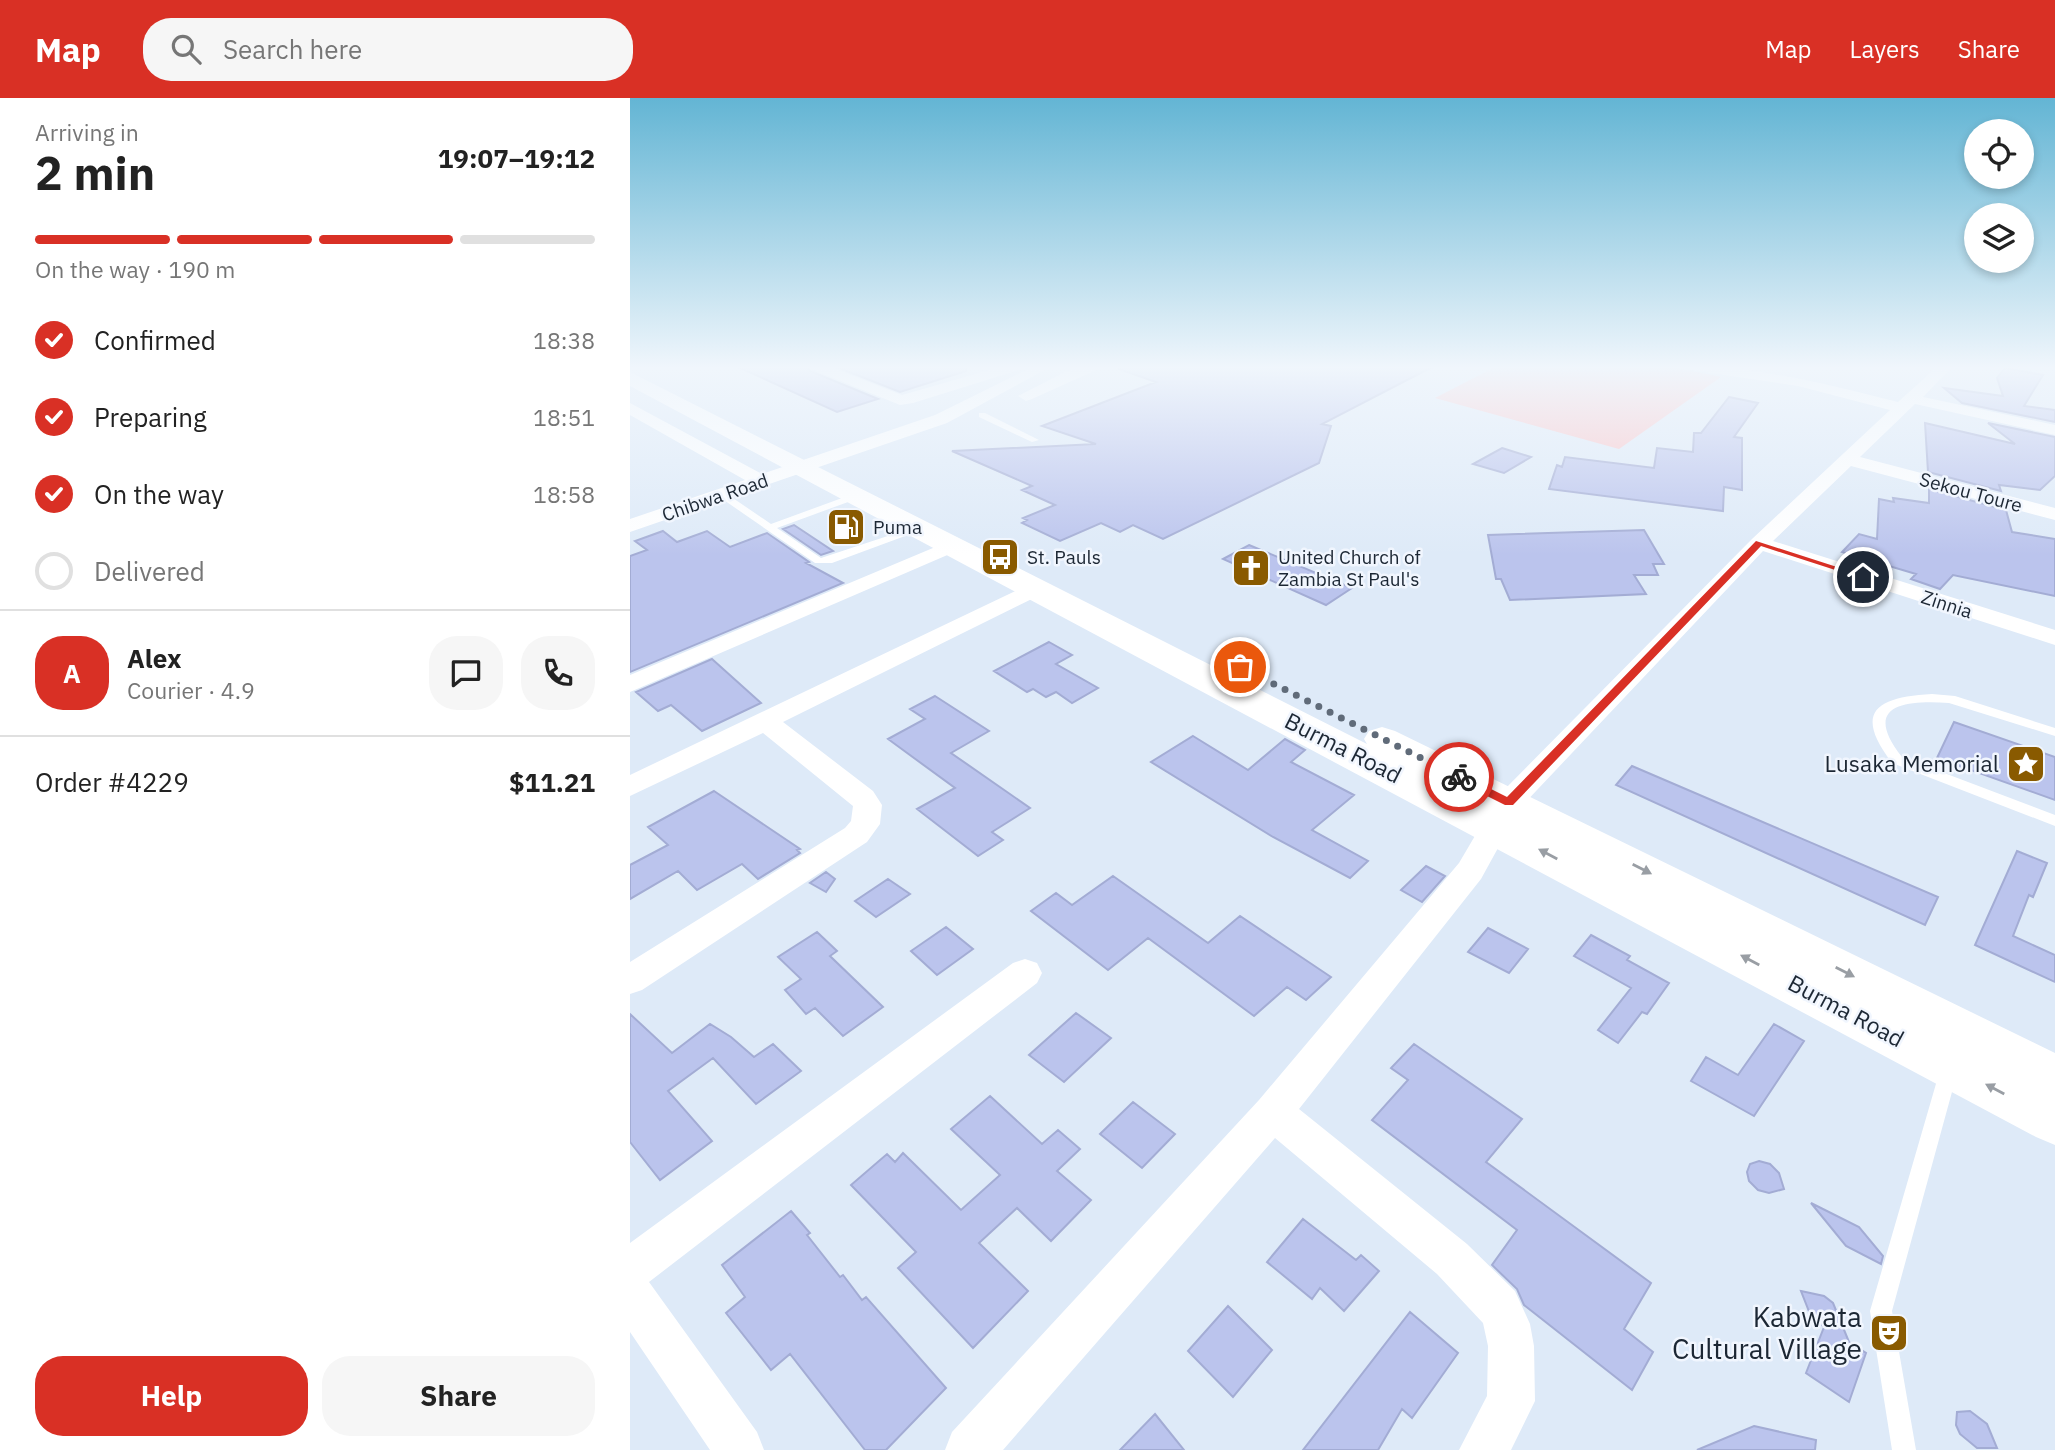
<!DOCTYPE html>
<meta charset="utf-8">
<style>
:root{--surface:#fff;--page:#f6f6f6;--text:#222;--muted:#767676;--line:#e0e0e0;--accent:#d93025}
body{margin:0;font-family:"IBM Plex Sans",sans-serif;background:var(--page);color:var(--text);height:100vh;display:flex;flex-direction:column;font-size:26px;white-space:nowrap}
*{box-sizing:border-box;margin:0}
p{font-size:23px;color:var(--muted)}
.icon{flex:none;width:38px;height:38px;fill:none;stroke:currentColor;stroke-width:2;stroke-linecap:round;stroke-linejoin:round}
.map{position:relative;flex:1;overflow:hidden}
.sheet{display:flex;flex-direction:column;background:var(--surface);width:630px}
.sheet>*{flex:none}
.tools{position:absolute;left:1334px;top:21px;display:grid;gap:14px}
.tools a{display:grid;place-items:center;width:70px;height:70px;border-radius:50%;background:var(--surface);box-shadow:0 4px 10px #0003;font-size:35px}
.pin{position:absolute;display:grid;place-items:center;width:60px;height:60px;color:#fff;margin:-30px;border:4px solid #fff;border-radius:50%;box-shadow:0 2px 7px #0007}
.courier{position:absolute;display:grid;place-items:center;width:70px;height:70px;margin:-35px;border:5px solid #d93025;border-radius:50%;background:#fff;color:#222;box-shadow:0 2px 9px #0007}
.head em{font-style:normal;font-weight:800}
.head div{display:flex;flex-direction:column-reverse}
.head{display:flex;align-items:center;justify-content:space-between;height:119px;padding:0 35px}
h1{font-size:46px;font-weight:800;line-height:52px}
.bar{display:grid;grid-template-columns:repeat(4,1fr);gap:10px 7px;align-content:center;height:84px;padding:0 35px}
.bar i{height:9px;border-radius:5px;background:var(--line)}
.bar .on{background:var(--accent)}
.bar p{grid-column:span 4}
.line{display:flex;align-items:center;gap:18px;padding:0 35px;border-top:2px solid var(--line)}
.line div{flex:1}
.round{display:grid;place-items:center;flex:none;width:74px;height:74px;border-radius:28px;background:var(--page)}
ol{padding:0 35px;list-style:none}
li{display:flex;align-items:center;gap:21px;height:77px}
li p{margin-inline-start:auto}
li .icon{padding:7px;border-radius:50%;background:var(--accent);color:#fff;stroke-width:4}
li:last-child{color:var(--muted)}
li i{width:38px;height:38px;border:4px solid var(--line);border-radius:50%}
.primary-button{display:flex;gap:14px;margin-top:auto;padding:14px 35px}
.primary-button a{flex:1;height:80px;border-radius:28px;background:var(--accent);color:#fff;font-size:28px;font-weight:800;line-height:80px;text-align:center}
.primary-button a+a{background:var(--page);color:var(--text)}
header{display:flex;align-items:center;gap:42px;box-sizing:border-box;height:98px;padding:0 35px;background:var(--accent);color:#fff}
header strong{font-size:33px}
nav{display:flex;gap:38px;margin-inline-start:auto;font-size:24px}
.search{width:490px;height:63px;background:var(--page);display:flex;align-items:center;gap:18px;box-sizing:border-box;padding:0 24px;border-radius:28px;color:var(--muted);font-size:26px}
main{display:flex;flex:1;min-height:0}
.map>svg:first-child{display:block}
.green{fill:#fcc3c6}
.building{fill:#bbc4ed;stroke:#a3acd4;stroke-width:2}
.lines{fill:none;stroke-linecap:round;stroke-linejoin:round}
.service{fill:#fff;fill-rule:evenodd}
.minor{fill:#fff;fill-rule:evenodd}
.secondary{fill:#fff;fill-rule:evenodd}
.oneway{fill:#999ea4}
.route{fill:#d93025}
.done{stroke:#606b79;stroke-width:7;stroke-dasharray:0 12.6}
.labels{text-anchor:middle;stroke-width:5;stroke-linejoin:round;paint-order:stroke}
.far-street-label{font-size:19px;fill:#1c2734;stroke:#f1f6fe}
.far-poi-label{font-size:19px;fill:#1c2734;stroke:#f1f6fe;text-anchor:start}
.street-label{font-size:23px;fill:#1c2734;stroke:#f1f6fe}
.poi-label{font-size:23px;fill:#1c2734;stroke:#f1f6fe;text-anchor:end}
.near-poi-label{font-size:28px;fill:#1c2734;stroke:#f1f6fe;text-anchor:end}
</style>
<header>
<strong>Map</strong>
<div class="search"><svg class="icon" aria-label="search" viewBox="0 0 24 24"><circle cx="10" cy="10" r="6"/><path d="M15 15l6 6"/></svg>Search here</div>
<nav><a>Map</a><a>Layers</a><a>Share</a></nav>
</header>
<main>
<section class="sheet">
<div class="head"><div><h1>2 min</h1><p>Arriving in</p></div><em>19:07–19:12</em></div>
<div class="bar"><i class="on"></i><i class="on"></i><i class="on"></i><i></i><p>On the way · 190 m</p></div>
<ol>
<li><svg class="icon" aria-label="check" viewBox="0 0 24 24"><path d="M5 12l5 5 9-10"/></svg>Confirmed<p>18:38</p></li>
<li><svg class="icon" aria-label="check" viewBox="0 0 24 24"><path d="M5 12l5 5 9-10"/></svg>Preparing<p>18:51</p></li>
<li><svg class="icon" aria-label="check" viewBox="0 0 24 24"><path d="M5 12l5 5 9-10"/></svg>On the way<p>18:58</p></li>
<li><i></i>Delivered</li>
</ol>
<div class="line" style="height:126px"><b class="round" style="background:var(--accent);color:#fff">A</b><div><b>Alex</b><p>Courier · 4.9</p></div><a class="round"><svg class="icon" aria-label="chat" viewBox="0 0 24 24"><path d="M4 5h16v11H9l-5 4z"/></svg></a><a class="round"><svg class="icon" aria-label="phone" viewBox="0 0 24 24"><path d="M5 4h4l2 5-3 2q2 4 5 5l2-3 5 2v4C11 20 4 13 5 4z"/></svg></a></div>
<div class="line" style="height:91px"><div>Order #4229</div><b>$11.21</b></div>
<div class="primary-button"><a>Help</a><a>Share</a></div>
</section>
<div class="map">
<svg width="1425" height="1352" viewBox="0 0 1425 1352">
<rect width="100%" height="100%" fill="#deeaf8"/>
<path class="green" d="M867,268h172l52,11 -102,72 -184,-51z"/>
<path class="building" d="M106,268h70l4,5 68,28 -41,13z
M204,268h132v5l-66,21z
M489,268h315l-112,58 9,2 -12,37 -156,76 -30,-14 -13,7 -19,-9 -41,18 -38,-18 5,-3 -4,-2 32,-13 -33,-15 10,-4 -80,-35 144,-7 -54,-18 114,-44 -37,-13z
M1375,270l38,7 -19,31 31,4v12l-93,-19 -18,-15 59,8 -6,-18z
M1099,299l29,6 -24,34 8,1v52l-18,-3 -1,24 -174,-22 8,-24 5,2 3,-10 89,11 3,-20 36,4 1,-19h7z
M1295,325l90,21 -27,-21 67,14v39l-15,14 -41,-5 2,6 -73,-19z
M872,350l29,9 -27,16 -31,-9z
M1299,391l77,21 6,22 43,7v57l-102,-21 -13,14 -29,-10 5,-5 -74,-22 17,-18 18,5 2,-40 15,3 -1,-4 36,5z
M164,427l39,26 -12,4 -38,-26z
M1014,432l20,34h-11l5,11h-24l12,19 -136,6 -9,-21h-5l-8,-44z
M33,433l14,11 30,-11 23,16 37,-14 42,29 -3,1 37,20 -213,89v-116l17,-6 -12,-9z
M619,447l103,43 -26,17 -103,-46z
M419,544l23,13 -16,9 42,24 -26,15 -16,-11 -10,5 -13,-8 -6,3 -33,-21z
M82,561l49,44 -59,28 -31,-26 -13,6 -22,-19z
M305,598l54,35 -38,22 79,55 -38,24 11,8 -25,16 -61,-47 38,-21 -67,-49 37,-20 -15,-10z
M1324,624l101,35v43l-118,-42z
M563,638l55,34 37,-31 20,11 -14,12 63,33 -42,35 56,31 -18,17 -77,-41 -122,-75z
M1002,668l306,131 -13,28 -309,-140z
M84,693l86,58 -3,1 3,3 -42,26 -16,-15 -45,26 -19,-19 -48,28v-34l38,-20 -20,-18z
M1387,753l30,12 -14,34 -4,-2 -16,41 42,19v27l-80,-37z
M796,768l19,10 -23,26 -21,-12z
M196,774l9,7 -9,13 -16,-9z
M483,778l95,67 32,-27 91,61 -25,23 -19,-13 -33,29 -106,-78 -40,32 -77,-59 25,-18 16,12z
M258,781l22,15 -34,23 -21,-16z
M316,829l27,22 -36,26 -26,-24z
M858,830l40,21 -19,24 -41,-21z
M187,834l20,19 -7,5 53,51 -40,29 -28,-28 -9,6 -21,-24 16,-11 -23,-22z
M961,837l39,21 -3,4 42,23 -22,31 -5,-2 -24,31 -20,-13 33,-42 -57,-32z
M446,915l35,25 -47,44 -35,-27z
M0,916l42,39 38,-29 21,13 23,20 19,-13 28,27 -45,33 -43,-46 -45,33 44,50 -52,39 -30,-38z
M1144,926l30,17 -50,75 -63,-35 15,-24 32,18z
M784,946l108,75 -36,43 165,121 -27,46 29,23 -21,38 -108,-85 -7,-16 -25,-24 25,-35 -145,-110 36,-40 -17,-12z
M360,998l52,48 16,-14 22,19 -23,22 34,29 -40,41 -34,-33 -38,35 49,48 -55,57 -75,-80 18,-16 -65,-67 36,-31 8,8 8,-9 58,57 39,-35 -49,-46z
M503,1004l42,32 -33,34 -42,-34z
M1129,1063l11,3 9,9 5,16 -15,4 -11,-3 -9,-9 -2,-9 3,-8z
M1181,1105l48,24 24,29 -2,8 -35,-18z
M161,1113l19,22 -3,2 33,42 3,-2 19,25 4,-3 80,91 -60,62h-21l-75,-96 -19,16 -45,-57 19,-16 -23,-32z
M673,1121l53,41 5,-5 18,16 -35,40 -24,-23 -8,11 -45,-37z
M1171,1193l23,5 9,7 16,39 17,11 -17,49 -43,-29 18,-46 -14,-13z
M598,1208l44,44 -39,47 -45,-46z
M780,1214l48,41 -46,65 -10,-9 -24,41h-75z
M1340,1313l17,13 10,24h-20l-17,-14 -4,-9 1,-13z
M525,1316l29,36h-64z
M1124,1328l62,14 -1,10h-118z"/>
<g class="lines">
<path class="service" d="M349,315h6l54,27 -7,2 -53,-25z
M88,394h6l47,32 82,-30h6v4l-82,30 44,30 94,-31 9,2 -92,34h-17l-97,-67z
M1302,596l23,2 100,32v8l-106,-33c-45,-3 -88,2 -47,54l153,58v11l-163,-63c-39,-51 -16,-66 40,-69z
M1319,964l7,2 2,6 -66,241 24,139h-24l-22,-139 70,-241 2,-6z"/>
<path class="minor" d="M179,268h19l74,29 101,-29 18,1 -2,3 -106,33 -13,2 -89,-36z
M404,268h18l-105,57 -317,109v-13l115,-39 -115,-65v-12l132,71 173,-59z
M453,268h22l-73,33 -6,2 -8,-5 49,-25z
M1053,268c74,0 144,18 215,36l40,-36h15l-30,31 132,28v10l-140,-31 -55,53 195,51v12l-204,-54 -78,75 282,89v15l-292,-94 -243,257 -39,71 -182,230 168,135 48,47 15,33 4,22 1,55 -24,49h-52l28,-54 1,-50 -5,-23 -46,-49 -162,-136 -272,312h-58l7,-18 307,-332 200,-237 40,-68 253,-256 138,-129 -92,-24 -108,-16z
M322,442l7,2 3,4 -3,4 -329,142v-17z
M404,484l8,2 3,5 -3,5 -259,128 90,69 9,14 -2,19 -13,18 -225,148 -12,4v-32l215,-134 6,-7 2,-15 -90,-73 -133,63v-21z
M395,861l12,4 5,10 -5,10 -388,299 108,150 7,18h-54l-80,-118v-89l383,-280z"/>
<path class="secondary" d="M0,274l737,372 -3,-5 5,-8 13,-4 13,4 660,322v92l-19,-8 -1406,-751z"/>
</g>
<defs><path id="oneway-solid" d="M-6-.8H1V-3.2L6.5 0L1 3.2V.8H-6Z" transform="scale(1.75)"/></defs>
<g class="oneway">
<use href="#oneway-solid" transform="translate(918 756) rotate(-152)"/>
<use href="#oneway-solid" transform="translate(1012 771) rotate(27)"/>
<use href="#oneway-solid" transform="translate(1120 862) rotate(-152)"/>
<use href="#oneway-solid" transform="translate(1215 874) rotate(27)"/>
<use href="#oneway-solid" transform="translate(1365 991) rotate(-152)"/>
</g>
<linearGradient id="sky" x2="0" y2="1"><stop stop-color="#63b5d4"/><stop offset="0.59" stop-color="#f0f6fc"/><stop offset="1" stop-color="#f0f6fc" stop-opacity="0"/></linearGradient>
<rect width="1425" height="457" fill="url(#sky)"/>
<path class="route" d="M1126,443l112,36 -8,1 -99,-32 -248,259h-8l-50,-25v-5h8l44,22z"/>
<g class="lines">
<path class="done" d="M610,569l219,110"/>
</g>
<defs>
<symbol id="fuel-square" viewBox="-11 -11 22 22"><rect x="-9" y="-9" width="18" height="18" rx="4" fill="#895a00" stroke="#f1f6fe"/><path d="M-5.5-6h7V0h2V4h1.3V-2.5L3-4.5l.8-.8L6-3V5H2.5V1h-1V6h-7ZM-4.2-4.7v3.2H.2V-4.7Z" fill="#fff"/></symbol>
<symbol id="bus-square" viewBox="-11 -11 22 22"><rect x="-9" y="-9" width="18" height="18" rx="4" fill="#895a00" stroke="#f1f6fe"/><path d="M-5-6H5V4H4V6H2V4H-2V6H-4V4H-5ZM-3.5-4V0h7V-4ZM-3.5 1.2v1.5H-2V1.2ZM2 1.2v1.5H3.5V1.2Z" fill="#fff"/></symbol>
<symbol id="church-square" viewBox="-11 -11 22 22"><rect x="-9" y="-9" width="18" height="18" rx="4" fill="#895a00" stroke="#f1f6fe"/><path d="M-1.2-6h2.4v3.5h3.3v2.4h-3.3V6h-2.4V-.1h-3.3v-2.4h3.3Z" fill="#fff"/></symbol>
<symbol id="sight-square" viewBox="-11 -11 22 22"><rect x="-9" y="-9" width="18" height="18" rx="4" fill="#895a00" stroke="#f1f6fe"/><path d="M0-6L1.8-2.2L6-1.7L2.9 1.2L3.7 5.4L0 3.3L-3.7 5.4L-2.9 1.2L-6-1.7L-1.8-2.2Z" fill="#fff"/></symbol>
<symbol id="theatre-square" viewBox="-11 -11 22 22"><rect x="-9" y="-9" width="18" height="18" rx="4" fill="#895a00" stroke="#f1f6fe"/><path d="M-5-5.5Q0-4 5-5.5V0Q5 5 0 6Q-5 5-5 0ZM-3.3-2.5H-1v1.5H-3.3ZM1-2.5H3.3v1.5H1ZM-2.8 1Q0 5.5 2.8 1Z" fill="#fff"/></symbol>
</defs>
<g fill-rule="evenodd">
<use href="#fuel-square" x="194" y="407" width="44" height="44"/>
<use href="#bus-square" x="348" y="437" width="44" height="44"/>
<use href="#church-square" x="599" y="448" width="44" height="44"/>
<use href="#sight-square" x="1374" y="644" width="44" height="44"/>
<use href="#theatre-square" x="1237" y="1213" width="44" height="44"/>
</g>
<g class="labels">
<g class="far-street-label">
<text transform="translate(1341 394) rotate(15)" y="7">Sekou Toure</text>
<text transform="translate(85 399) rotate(-19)" y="7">Chibwa Road</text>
<text transform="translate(1317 506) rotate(18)" y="7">Zinnia</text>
</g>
<g class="far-poi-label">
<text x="243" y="436">Puma</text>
<text x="397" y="466">St. Pauls</text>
<text x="648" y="466">United Church of<tspan x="648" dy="22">Zambia St Paul's</tspan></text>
</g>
<g class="street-label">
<text transform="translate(713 650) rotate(27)" y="8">Burma Road</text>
<text transform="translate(1216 913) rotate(28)" y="8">Burma Road</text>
</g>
<g class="poi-label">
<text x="1369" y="674">Lusaka Memorial</text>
</g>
<g class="near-poi-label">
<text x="1232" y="1229">Kabwata<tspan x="1232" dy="32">Cultural Village</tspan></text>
</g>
</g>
</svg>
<div class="tools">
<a><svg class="icon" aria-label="locate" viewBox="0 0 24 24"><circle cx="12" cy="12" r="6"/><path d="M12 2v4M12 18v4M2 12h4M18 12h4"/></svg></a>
<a><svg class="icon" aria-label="layers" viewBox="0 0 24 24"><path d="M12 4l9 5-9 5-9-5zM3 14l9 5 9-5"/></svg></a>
</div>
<div class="pin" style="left:610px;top:569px;background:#ea580c"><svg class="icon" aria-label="bag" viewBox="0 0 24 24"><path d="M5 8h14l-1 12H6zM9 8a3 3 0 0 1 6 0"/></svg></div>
<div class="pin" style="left:1233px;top:479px;background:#1f2937"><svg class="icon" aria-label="home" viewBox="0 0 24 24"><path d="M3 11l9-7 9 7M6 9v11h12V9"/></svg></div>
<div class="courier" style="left:829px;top:679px"><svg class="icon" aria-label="bike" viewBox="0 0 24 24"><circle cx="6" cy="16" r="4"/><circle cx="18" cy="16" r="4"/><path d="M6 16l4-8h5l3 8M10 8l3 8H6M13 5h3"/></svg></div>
</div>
</main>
